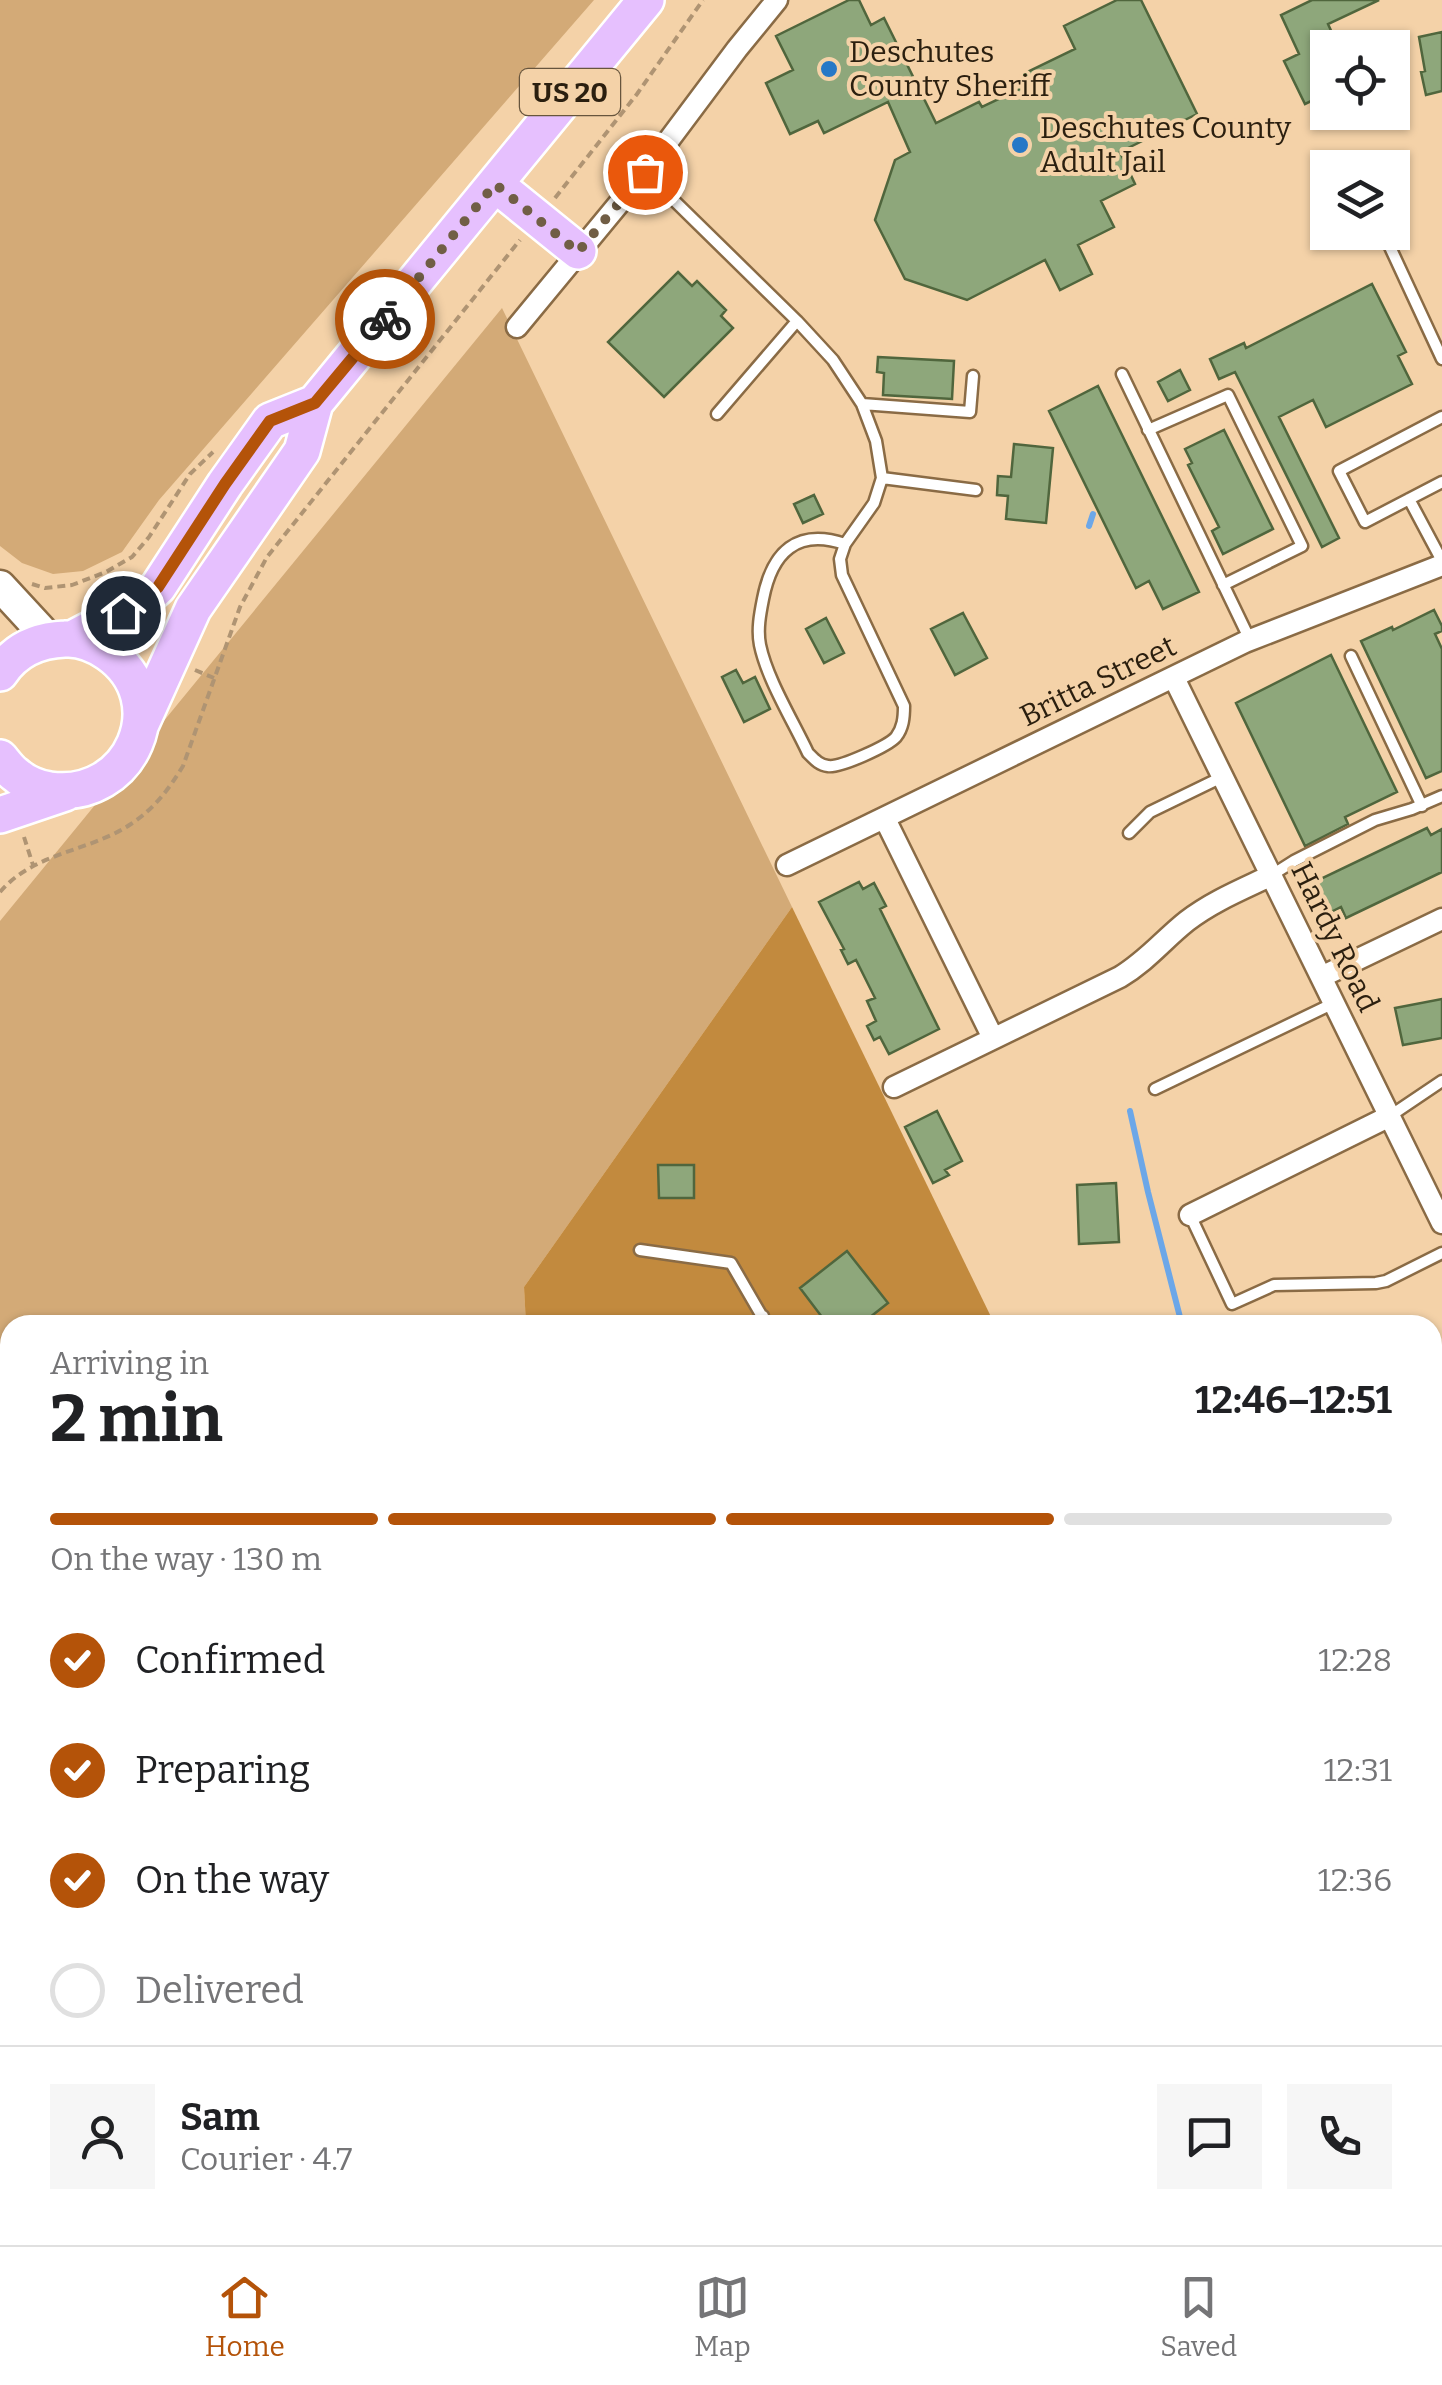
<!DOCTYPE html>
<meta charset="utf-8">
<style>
:root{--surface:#fff;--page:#f6f6f6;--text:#202124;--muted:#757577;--line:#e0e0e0;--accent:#b45309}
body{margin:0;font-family:Bitter,serif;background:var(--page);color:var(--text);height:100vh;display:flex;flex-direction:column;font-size:38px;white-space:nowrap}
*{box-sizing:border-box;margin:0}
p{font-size:32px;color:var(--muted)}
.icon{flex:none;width:55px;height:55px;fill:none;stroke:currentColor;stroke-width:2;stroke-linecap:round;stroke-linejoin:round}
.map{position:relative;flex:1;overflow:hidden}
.sheet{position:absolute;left:0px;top:1315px;width:1442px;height:930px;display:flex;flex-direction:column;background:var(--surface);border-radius:30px 30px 0 0;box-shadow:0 2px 8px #0004}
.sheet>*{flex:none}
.buttons{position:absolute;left:1310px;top:30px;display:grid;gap:20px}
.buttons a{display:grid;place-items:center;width:100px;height:100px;border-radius:0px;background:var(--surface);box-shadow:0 2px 8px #0004;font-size:50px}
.pin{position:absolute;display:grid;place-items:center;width:85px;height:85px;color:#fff;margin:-42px;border:5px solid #fff;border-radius:50%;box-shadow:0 2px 10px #0007}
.courier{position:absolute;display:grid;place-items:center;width:100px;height:100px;margin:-50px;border:8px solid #b45309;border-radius:50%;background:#fff;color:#222;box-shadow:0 2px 12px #0007}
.summary em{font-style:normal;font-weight:700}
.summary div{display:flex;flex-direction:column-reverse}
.summary{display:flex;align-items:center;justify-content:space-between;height:170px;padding:0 50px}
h1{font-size:65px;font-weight:700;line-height:75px}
.bar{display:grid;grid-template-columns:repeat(4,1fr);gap:15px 10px;align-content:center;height:120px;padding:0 50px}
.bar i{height:12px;border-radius:8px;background:var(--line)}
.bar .active{background:var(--accent)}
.bar p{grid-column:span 4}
.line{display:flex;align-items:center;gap:25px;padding:0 50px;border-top:2px solid var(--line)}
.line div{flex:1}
.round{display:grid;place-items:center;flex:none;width:105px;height:105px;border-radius:0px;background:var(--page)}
ol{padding:0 50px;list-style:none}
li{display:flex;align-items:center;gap:30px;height:110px}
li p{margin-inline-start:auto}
li .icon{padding:10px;border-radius:50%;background:var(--accent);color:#fff;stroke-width:4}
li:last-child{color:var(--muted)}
li i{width:55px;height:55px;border:5px solid var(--line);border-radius:50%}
.tab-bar{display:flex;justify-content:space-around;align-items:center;height:140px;border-top:2px solid var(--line);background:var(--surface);font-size:28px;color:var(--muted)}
.tab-bar a{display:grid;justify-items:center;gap:5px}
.tab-bar .active{color:var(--accent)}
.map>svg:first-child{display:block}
.green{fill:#d3aa77}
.forest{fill:#c28a3e}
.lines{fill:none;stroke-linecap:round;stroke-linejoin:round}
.stream{stroke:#6ca7e8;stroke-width:6}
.building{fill:#8ea77b;stroke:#50663d;stroke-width:2.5}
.service-casing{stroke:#8a6b45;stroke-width:15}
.minor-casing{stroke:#8a6b45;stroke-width:25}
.tertiary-casing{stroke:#8a6b45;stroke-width:30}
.secondary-casing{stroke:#8a6b45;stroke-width:35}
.trunk-casing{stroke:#fff;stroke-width:40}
.path{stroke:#af9473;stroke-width:4;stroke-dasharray:8 5;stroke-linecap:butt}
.service{stroke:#fff;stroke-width:10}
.minor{stroke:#fff;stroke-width:20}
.tertiary{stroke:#fff;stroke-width:25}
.secondary{stroke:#fff;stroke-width:30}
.trunk{stroke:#e6c0fe;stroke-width:35}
.done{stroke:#715e45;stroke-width:10;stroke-dasharray:0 18}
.route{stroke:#b45309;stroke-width:12}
.poi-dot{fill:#2778c7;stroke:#f4d2a8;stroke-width:4}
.labels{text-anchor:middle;stroke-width:8;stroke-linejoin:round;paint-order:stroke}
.shield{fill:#f4d2a8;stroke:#67553d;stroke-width:2.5}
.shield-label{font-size:28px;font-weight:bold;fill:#2b1f0f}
.poi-label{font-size:30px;fill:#2b1f0f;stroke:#f4d2a8;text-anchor:start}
.street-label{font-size:30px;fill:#2b1f0f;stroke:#f4d2a8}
</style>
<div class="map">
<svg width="1442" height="2245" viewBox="0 0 1442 2245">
<rect width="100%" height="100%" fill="#f4d2a8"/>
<path class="green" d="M0,0h594l-435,500 -37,52 -39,19 -30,3 -31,-11 -22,-17z
M502,308l290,599 -268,380 2,38h-516v910h526l-7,10h-529v-1324z
M1433,2225l9,20h-836l7,-10h819z"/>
<path class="forest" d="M792,907l203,418h-469l-2,-38z"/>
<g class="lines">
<path class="stream" d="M1089,526l4,-12
M1130,1111l18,81 34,133
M0,2125l10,-3
M226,2235l17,10
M1422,2235l8,10
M422,2245l33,-8 17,-2"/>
</g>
<path class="building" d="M849,0h10l12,25 13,-7 52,105 43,-21 3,5 46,-22 -5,-11 52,-25 -11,-23 53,-26h24l56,114 -77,38 15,32 -34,17 13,26 -36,18 14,29 -32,16 -15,-30 -78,40 -62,-21 -30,-59 20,-60 15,-8 -22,-50 -64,31 -6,-12 -28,13 -24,-51 27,-13 -17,-34z
M1312,0h67l-51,24 11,24h-11v45l-23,11 -21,-43 15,-7 -18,-39z
M1442,32v59l-16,4 -5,-23 4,-1 -6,-34z
M678,272l14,14 5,-5 29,29 -5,6 12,12 -69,69 -56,-55z
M1372,284l34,68 -8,4 14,28 -86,43 -13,-27 -34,17 60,121 -17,9 -87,-175 -16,7 -9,-20 34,-16 2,5z
M878,357l76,4 -2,38 -69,-4 1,-22 -7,-1z
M1180,370l10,20 -22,11 -10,-19z
M1098,386l101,206 -36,17 -14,-28 -13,7 -87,-177z
M1224,430l49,99 -50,25 -11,-23 7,-4 -31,-62 4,-2 -7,-14z
M1014,444l39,4 -7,75 -40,-4 2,-23 -11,-1 1,-19 13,1z
M814,495l9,19 -20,9 -9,-19z
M1434,610l8,16v5l-7,3 7,15v122l-16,7 -65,-137 31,-14 1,3z
M963,613l24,45 -32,17 -24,-46z
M826,618l18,35 -20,10 -18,-34z
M1331,655l66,137 -52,25 3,7 -43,22 -69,-143z
M736,670l7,13 12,-6 15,32 -26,13 -22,-45z
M1427,828l4,7 11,-6v43l-96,46 -5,-11 -14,7 -15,-31z
M859,882l4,7 11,-6 12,23 -6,3 59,120 -50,25 -9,-17 -6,3 -7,-14 9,-5 -9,-20 8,-3 -19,-38 -8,4 -7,-14 3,-1 -25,-47z
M1442,999v39l-39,7 -8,-37z
M937,1111l25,50 -17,9 4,5 -16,8 -28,-56z
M658,1165h36v33h-35z
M1116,1183l3,59 -40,2 -2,-59z
M847,1251l41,52 -28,22h-32l-28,-37z"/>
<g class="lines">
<defs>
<path id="service" d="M646,173l151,148 36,39 29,44 14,37 6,37 -8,25 -29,41 -5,15 2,16 62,131c0,12 -1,22 -8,31 -8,9 -56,31 -68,29 -9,-1 -14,-7 -20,-13 -15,-32 -41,-74 -48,-108 -3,-15 0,-31 3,-46 9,-47 34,-71 82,-55
M1384,234l58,125
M1122,374l128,266
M862,404l108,8 3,-36
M717,414l80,-93
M1442,417l-103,54 26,51 77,-40
M1148,430l80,-35 74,151 -79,39
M882,478l94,12
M1409,499l33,62
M1351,656l71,150
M1129,833l21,-21 72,-35
M1272,875l22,-14 81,-41 37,-11 30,-13
M1155,1089l179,-86
M1390,1116l52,-35
M1190,1215l42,89 42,-19 102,-2 10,-2 56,-28
M640,1250l91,13 36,62
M752,1325l11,-9
M1021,2235l8,10"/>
<path id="minor" d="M517,327l128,-155 92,-123 40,-49
M1174,678l268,545
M885,819l108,219
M787,865l458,-223 197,-77
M1321,977l121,-58
M894,1087l226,-110c28,-17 43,-37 67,-56 26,-20 56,-32 85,-46
M1190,1215l200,-99
M1432,1833l10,-4"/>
<path id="tertiary" d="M1432,1408h10
M574,2245l7,-10"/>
<path id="secondary" d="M0,586l49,53"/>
<path id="trunk" d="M495,184l83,67
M74,638l65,-34 19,-17 67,-103 45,-63 45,-18
M0,673c15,-23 38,-33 65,-34 15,-1 30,5 43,14 67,47 24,148 -58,137 -11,-1 -25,-7 -34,-15 -6,-4 -11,-11 -16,-17
M140,726l53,-117 109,-158 13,-48 331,-403
M0,815l65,-22"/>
</defs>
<use href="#service" class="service-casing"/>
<use href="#minor" class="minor-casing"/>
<use href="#tertiary" class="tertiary-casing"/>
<use href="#secondary" class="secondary-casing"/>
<use href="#trunk" class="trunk-casing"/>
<path class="path" d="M555,198l82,-104 66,-94
M32,584l13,4 27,-3 34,-13 26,-15 17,-20 41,-63 23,-22
M195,670l19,8
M24,837l9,28
M0,892c34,-40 89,-40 131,-68 23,-15 38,-35 52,-58l57,-159 27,-50 253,-317"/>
<use href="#service" class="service"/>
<use href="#minor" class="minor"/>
<use href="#tertiary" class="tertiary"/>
<use href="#secondary" class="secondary"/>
<use href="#trunk" class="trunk"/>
</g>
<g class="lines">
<path class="done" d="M385,319l110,-135 83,68 67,-80"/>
<path class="route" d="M123,613l16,-9 19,-17 67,-103 45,-63 45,-18 70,-84"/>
</g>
<g class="poi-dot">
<circle cx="829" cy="69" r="10"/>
<circle cx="1020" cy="145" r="10"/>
</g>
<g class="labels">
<rect class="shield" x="520" y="69" width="100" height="46" rx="8"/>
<g class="shield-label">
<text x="570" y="102">US 20</text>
</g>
<g class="poi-label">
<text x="849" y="62">Deschutes<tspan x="849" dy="34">County Sheriff</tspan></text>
<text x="1040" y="138">Deschutes County<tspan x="1040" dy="34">Adult Jail</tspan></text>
</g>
<g class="street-label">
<text transform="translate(1098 681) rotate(-26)" y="10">Britta Street</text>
<text transform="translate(1335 937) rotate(64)" y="10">Hardy Road</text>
</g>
</g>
</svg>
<div class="buttons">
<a><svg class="icon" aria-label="locate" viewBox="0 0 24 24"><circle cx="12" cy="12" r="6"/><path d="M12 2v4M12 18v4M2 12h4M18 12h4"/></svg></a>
<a><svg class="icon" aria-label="layers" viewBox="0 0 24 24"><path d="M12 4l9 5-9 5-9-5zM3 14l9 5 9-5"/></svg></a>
</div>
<div class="pin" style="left:645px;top:172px;background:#ea580c"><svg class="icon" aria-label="bag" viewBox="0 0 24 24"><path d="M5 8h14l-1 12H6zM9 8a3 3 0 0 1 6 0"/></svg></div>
<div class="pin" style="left:123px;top:613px;background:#1f2937"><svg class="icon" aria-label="home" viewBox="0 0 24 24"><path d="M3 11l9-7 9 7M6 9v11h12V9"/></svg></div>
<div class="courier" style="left:385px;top:319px"><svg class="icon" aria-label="bike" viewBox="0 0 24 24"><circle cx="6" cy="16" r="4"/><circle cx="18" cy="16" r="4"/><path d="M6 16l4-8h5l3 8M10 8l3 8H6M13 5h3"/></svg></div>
<section class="sheet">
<div class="summary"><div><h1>2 min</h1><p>Arriving in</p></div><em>12:46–12:51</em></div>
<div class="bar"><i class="active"></i><i class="active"></i><i class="active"></i><i></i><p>On the way · 130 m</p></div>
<ol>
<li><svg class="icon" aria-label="check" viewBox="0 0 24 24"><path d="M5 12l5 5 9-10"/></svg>Confirmed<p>12:28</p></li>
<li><svg class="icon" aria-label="check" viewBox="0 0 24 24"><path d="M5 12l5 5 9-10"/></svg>Preparing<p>12:31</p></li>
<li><svg class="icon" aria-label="check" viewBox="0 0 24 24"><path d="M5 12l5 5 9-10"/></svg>On the way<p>12:36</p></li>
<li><i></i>Delivered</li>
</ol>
<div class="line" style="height:180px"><a class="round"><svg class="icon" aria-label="person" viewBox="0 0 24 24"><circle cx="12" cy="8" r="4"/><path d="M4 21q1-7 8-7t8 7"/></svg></a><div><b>Sam</b><p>Courier · 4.7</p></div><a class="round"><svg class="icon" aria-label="chat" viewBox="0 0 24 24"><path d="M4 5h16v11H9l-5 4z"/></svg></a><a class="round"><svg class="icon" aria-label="phone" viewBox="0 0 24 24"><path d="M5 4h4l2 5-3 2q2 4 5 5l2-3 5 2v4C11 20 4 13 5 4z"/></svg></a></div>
</section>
</div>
<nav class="tab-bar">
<a class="active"><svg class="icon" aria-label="home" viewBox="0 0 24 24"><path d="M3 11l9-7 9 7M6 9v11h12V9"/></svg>Home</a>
<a><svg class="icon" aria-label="map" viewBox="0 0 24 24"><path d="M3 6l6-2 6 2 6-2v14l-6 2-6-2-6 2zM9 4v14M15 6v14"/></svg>Map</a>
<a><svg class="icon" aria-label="saved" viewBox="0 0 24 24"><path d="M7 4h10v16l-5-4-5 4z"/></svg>Saved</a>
</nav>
